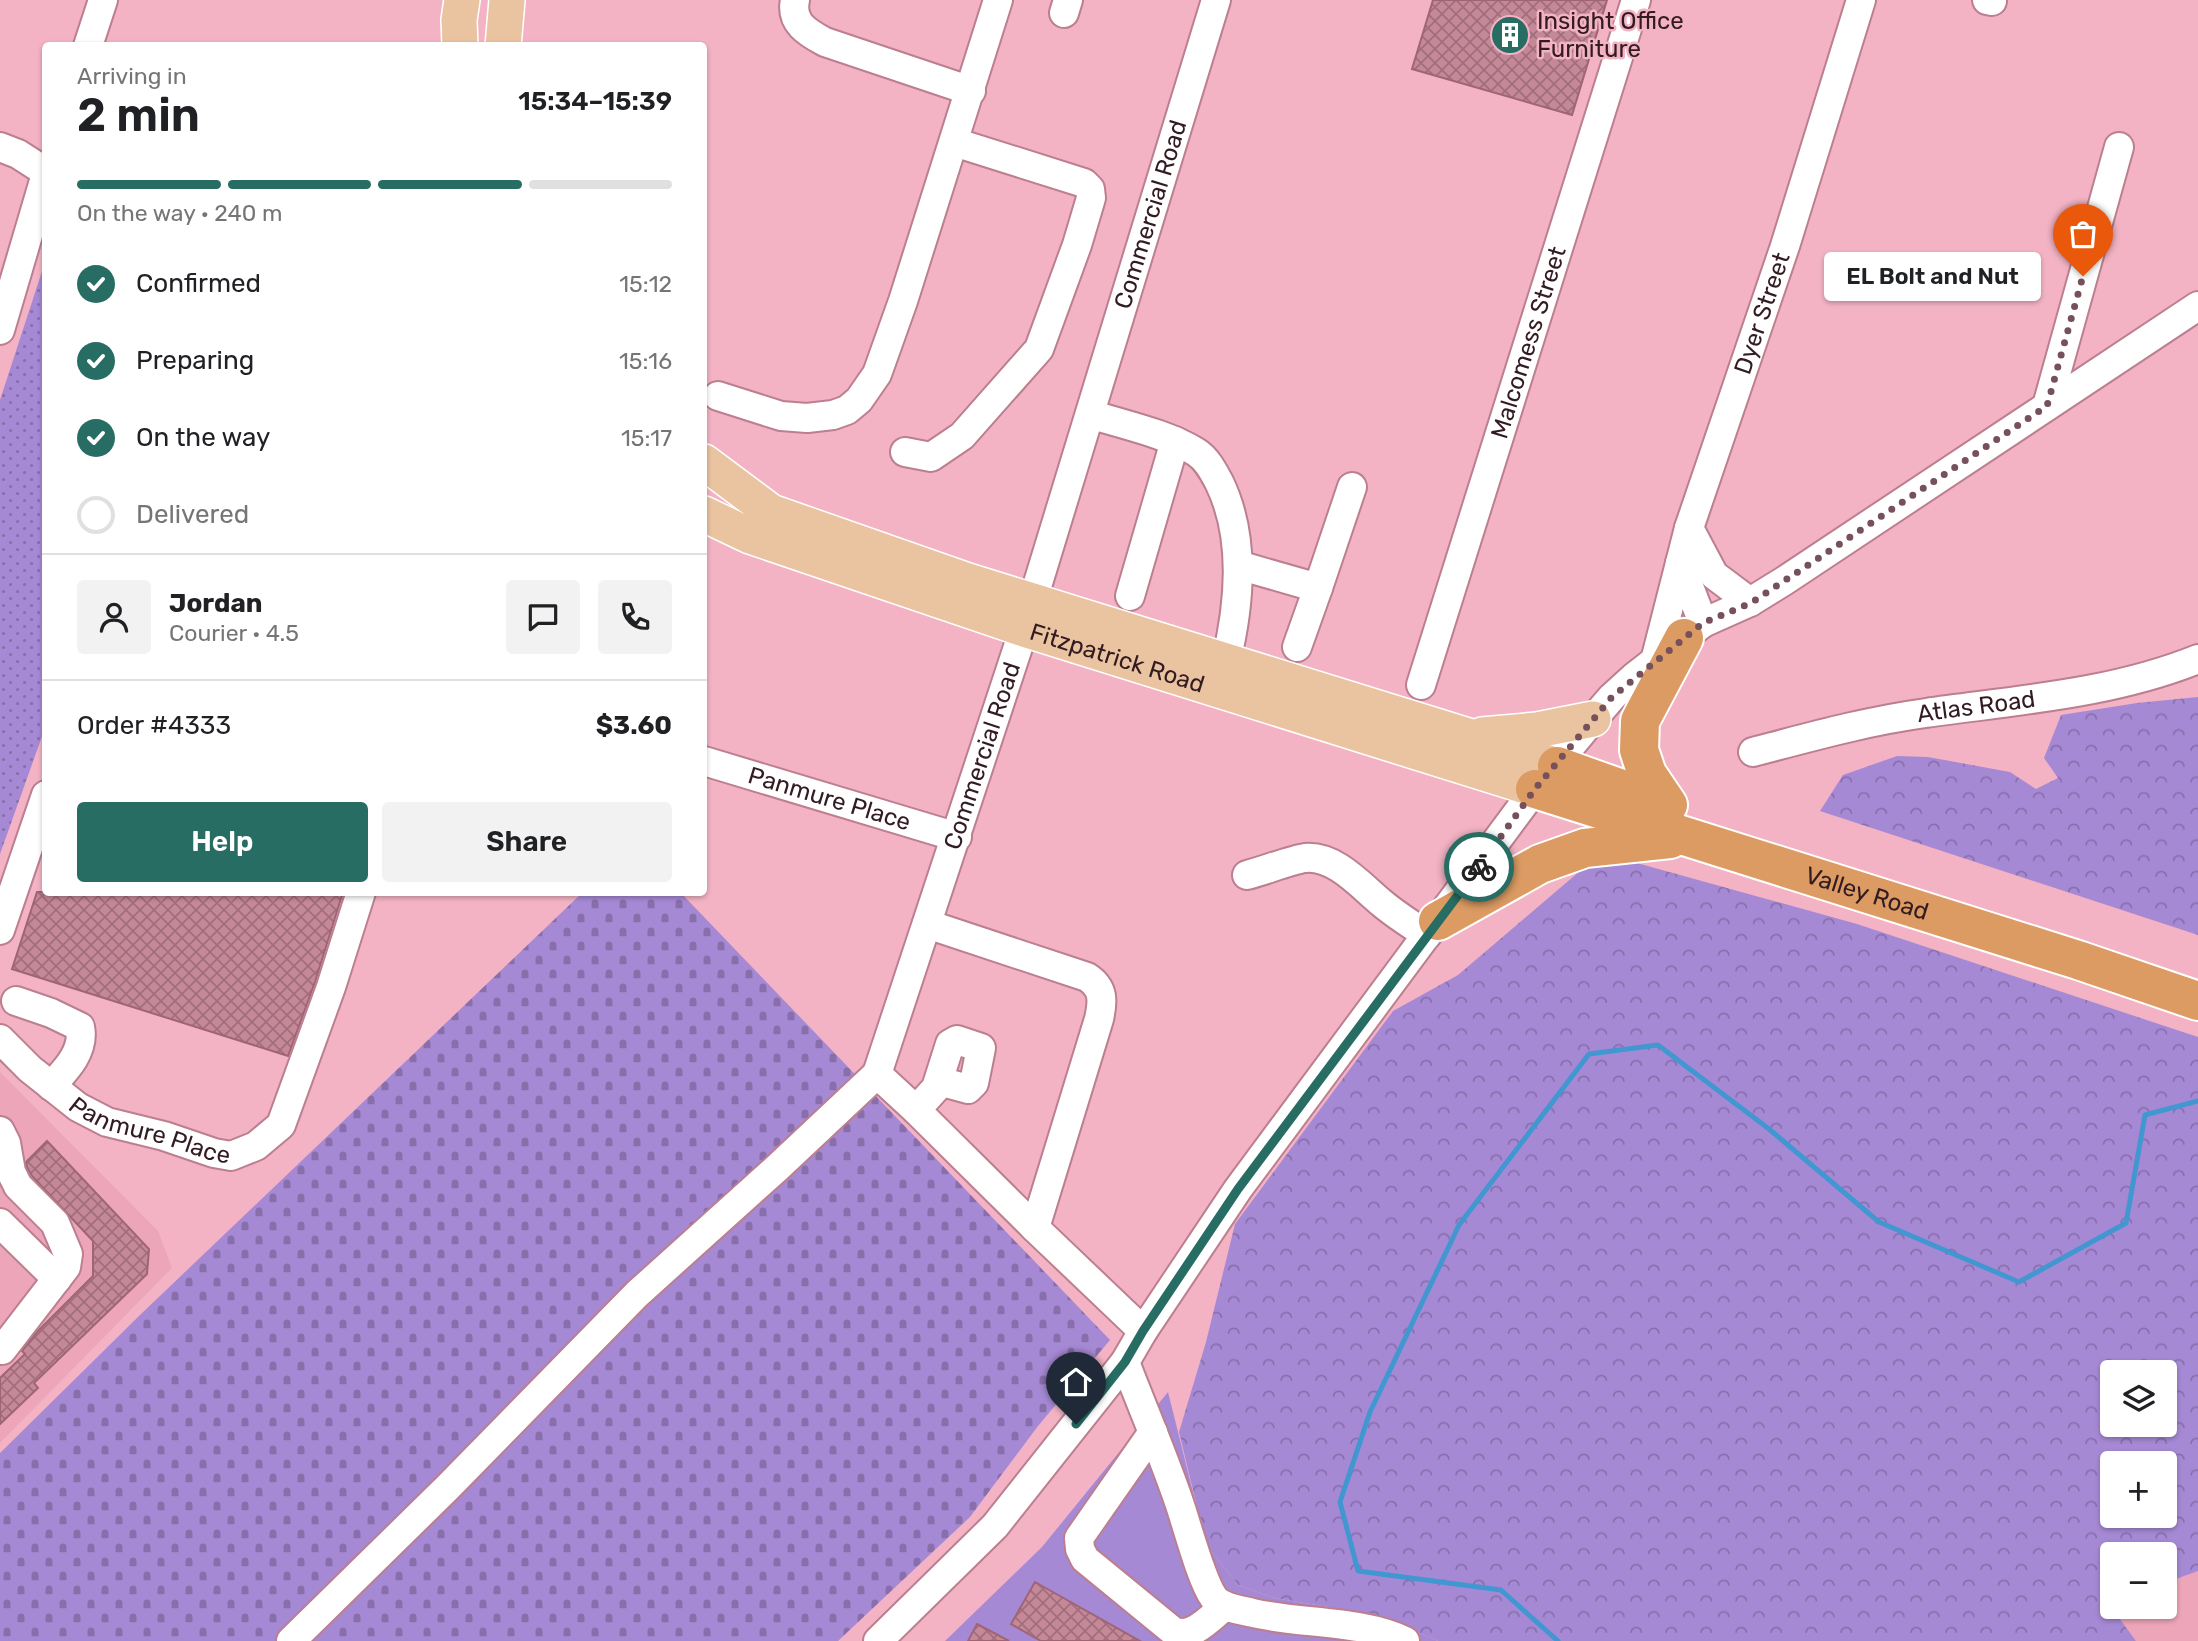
<!DOCTYPE html>
<meta charset="utf-8">
<style>
:root{--surface:#fff;--page:#f2f2f2;--text:#202124;--muted:#757577;--line:#e0e0e0;--accent:#276d63}
body{margin:0;font-family:Rubik,sans-serif;background:var(--page);color:var(--text);height:100vh;display:flex;flex-direction:column;font-size:26px;white-space:nowrap}
*{box-sizing:border-box;margin:0}
p{font-size:23px;color:var(--muted)}
.icon{flex:none;width:38px;height:38px;fill:none;stroke:currentColor;stroke-width:2;stroke-linecap:round;stroke-linejoin:round}
.map{position:relative;flex:1;overflow:hidden}
.drawer{position:absolute;left:42px;top:42px;width:665px;height:854px;display:flex;flex-direction:column;background:var(--surface);border-radius:7px;box-shadow:0 2px 5px #0004}
.drawer>*{flex:none}
.fabs{position:absolute;left:2100px;top:1360px;display:grid;gap:14px}
.fabs a{display:grid;place-items:center;width:77px;height:77px;border-radius:7px;background:var(--surface);box-shadow:0 2px 5px #0004;font-size:35px}
.pin{position:absolute;display:grid;place-items:center;width:60px;height:60px;color:#fff;margin:-72px -30px;border-radius:50% 50% 50% 0;rotate:-45deg;box-shadow:0 0 7px #0007}
.pin .icon{rotate:45deg}
.courier{position:absolute;display:grid;place-items:center;width:70px;height:70px;margin:-35px;border:5px solid #276d63;border-radius:50%;background:#fff;color:#222;box-shadow:0 2px 9px #0007}
.bubble{position:absolute;height:49px;border-radius:7px;background:var(--surface);box-shadow:0 2px 5px #0004;font-size:23px;font-weight:600;line-height:49px;text-align:center}
.summary em{font-style:normal;font-weight:600}
.summary div{display:flex;flex-direction:column-reverse}
.summary{display:flex;align-items:center;justify-content:space-between;height:119px;padding:0 35px}
h1{font-size:46px;font-weight:600;line-height:52px}
.bar{display:grid;grid-template-columns:repeat(4,1fr);gap:10px 7px;align-content:center;height:84px;padding:0 35px}
.bar i{height:9px;border-radius:5px;background:var(--line)}
.bar .current{background:var(--accent)}
.bar p{grid-column:span 4}
.line{display:flex;align-items:center;gap:18px;padding:0 35px;border-top:2px solid var(--line)}
.line div{flex:1}
.round{display:grid;place-items:center;flex:none;width:74px;height:74px;border-radius:7px;background:var(--page)}
ol{padding:0 35px;list-style:none}
li{display:flex;align-items:center;gap:21px;height:77px}
li p{margin-inline-start:auto}
li .icon{padding:7px;border-radius:50%;background:var(--accent);color:#fff;stroke-width:4}
li:last-child{color:var(--muted)}
li i{width:38px;height:38px;border:4px solid var(--line);border-radius:50%}
.cta{display:flex;gap:14px;margin-top:auto;padding:14px 35px}
.cta a{flex:1;height:80px;border-radius:7px;background:var(--accent);color:#fff;font-size:28px;font-weight:600;line-height:80px;text-align:center}
.cta a+a{background:var(--page);color:var(--text)}
.map>svg:first-child{display:block}
.built{fill:#eda6b9}
.grass{fill:url(#grass-dots)}
.forest{fill:url(#forest-crowns);fill-rule:evenodd}
.cemetery{fill:url(#cemetery-stones)}
.pitch{fill:#a689d4}
.lines{fill:none;stroke-linecap:round;stroke-linejoin:round}
.stream{stroke:#4297d1;stroke-width:5}
.building{fill:url(#building-cross-hatch);stroke:#9f6575;stroke-width:2}
.minor-casing{stroke:#bb7f8f;stroke-width:32}
.major-casing{stroke:#fff;stroke-width:38}
.highway-casing{stroke:#fff;stroke-width:42}
.minor{stroke:#fff;stroke-width:28}
.major{stroke:#eac3a1;stroke-width:35}
.highway{stroke:#dc9b63;stroke-width:38}
.done{stroke:#76505a;stroke-width:7;stroke-dasharray:0 12.6}
.route{stroke:#276d63;stroke-width:9}
.labels{text-anchor:middle;stroke-width:5;stroke-linejoin:round;paint-order:stroke}
.poi-label{font-size:24px;fill:#321b21;stroke:#f3b3c4;text-anchor:start}
.street-label{font-size:24px;fill:#321b21;stroke:#f3b3c4}
</style>
<div class="map">
<svg width="2198" height="1641" viewBox="0 0 2198 1641">
<defs>
<pattern id="grass-dots" width="8" height="8" patternUnits="userSpaceOnUse" patternTransform="scale(1.75)"><rect width="8" height="8" fill="#a689d4"/><path d="M2 2h.1M6 6h.1" fill="none" stroke="#886fac" stroke-width="1.8" stroke-linecap="round"/></pattern>
<pattern id="forest-crowns" width="20" height="18" patternUnits="userSpaceOnUse" patternTransform="scale(1.75)"><rect width="20" height="18" fill="#a689d4"/><path d="M2 6a3 3 0 1 1 6 0M12 15a3 3 0 1 1 6 0" fill="none" stroke="#886fac"/></pattern>
<pattern id="cemetery-stones" width="16" height="16" patternUnits="userSpaceOnUse" patternTransform="scale(1.75)"><rect width="16" height="16" fill="#a689d4"/><path d="M2 7V4a2 2 0 0 1 4 0v3zM10 15v-3a2 2 0 0 1 4 0v3z" fill="#886fac"/></pattern>
<pattern id="building-cross-hatch" width="8" height="8" patternUnits="userSpaceOnUse" patternTransform="scale(1.75)"><rect width="8" height="8" fill="#c58898"/><path d="M0 0l8 8M0 8l8-8" fill="none" stroke="#a16e7c"/></pattern>
</defs>
<rect width="100%" height="100%" fill="#f3b3c4"/>
<path class="built" d="M0,1072l158,159 14,37 -172,175z
M2198,1571v70h-62l-19,-26 1,-8 47,-1v-23z"/>
<path class="grass" d="M45,262v466l-45,126v-454z"/>
<path class="forest" d="M2198,697v238l-378,-124 23,-36 54,-19 31,1 82,15 26,17 22,-11 -14,-20 17,-43 76,-12z
M1601,853l256,71 341,113v534l-33,12v-29h-53v52l6,1 -1,8 19,26h-698l-60,-26 -104,-17 -36,-13 -32,-41 -27,-112 27,-90 29,-118 158,-213 65,-36zM2112,1372h53v52h-53zM2112,1463h53v53h-53z"/>
<path class="cemetery" d="M582,893h99l429,447 -72,86 -68,91 -132,124h-838v-188l140,-138z"/>
<path class="pitch" d="M1168,1392l38,152 32,41 36,13 104,17 60,26h-493l97,-94z"/>
<g class="lines">
<path class="stream" d="M1558,1641l-57,-51 -143,-19 -18,-69 30,-90 89,-187 130,-171 69,-9 111,84 110,93 140,60 107,-59 19,-108 53,-14"/>
</g>
<path class="building" d="M1433,0h174l-35,115 -160,-46z
M37,892h306l-28,90 -27,74 -276,-87z
M47,1141l102,108 -2,25 -113,109 4,5 -38,36v-46l25,-24 -3,-3 15,-19 56,-56v-35l-61,-65 -5,-9 -1,-5z
M1035,1582l105,59h-99l-30,-17z
M977,1624l32,17h-41z"/>
<g class="lines">
<defs>
<g id="minor">
<path d="M795,0c-5,23 13,33 30,42l146,49"/>
<path d="M1987,0l5,1"/>
<path d="M1064,13l4,-13"/>
<path d="M88,46l15,-46"/>
<path d="M0,147l18,7 28,18"/>
<path d="M0,330l46,-156"/>
<path d="M718,396l63,20 26,2 26,-3 14,-5 12,-10 18,-26 26,-73 95,-301"/>
<path d="M2047,406l72,-259"/>
<path d="M1090,414c34,11 75,19 106,38 11,7 17,19 23,30 27,55 21,121 7,179"/>
<path d="M905,452l26,5 31,-21 77,-87 38,-104 14,-47 -1,-9 -6,-6 -130,-41"/>
<path d="M1689,528l25,47 36,27"/>
<path d="M1680,563l23,60"/>
<path d="M1238,565l80,23 34,-101"/>
<path d="M1130,596l45,-155"/>
<path d="M1297,647l21,-59"/>
<path id="s1" d="M1655,661l34,-133 96,-282 76,-246"/>
<path id="s2" d="M1421,685l215,-685"/>
<path id="s3" d="M1753,752c57,-15 114,-31 173,-39 92,-13 185,-19 272,-54"/>
<path id="s4" d="M704,761l253,76"/>
<path d="M1247,875c16,-4 44,-15 58,-17 30,-3 56,28 78,46 13,11 29,21 44,31"/>
<path d="M927,924l160,53c17,11 16,24 12,42l-64,209"/>
<path d="M0,930l46,-135"/>
<path d="M16,1001l35,12 29,14c5,24 -14,43 -29,59"/>
<path id="s5" d="M0,1039l30,30 48,38 29,15 57,14 50,17 17,3 25,-10 25,-21 50,-138 30,-95"/>
<path d="M916,1110l20,-22 14,-44 7,-4 24,8 -7,35 -6,6 -29,-8"/>
<path d="M0,1131l6,12 5,29 7,14 37,37 13,31 -2,13 -64,83"/>
<path d="M0,1223l57,56"/>
<path id="s6" d="M1143,1331l-108,-103 -119,-118 -39,-36 147,-445 192,-629"/>
<path d="M1125,1362c18,47 38,93 54,140 8,23 22,78 35,96 8,10 27,12 39,15 46,11 110,7 152,28"/>
<path d="M1153,1432l-74,106 1,11 5,10 88,72c19,9 38,-14 52,-25"/>
<path d="M291,1641l157,-154 189,-193 140,-126 100,-94"/>
<path d="M878,1641l117,-115 130,-164 18,-31 95,-142 297,-400 58,-70 19,-22 22,-20 69,-54 47,-21 34,-21 414,-275"/>
</g>
<g id="major">
<path d="M460,46l-1,-26 3,-20"/>
<path d="M503,46l4,-46"/>
<path d="M704,462l67,50 197,69 500,155 89,30"/>
<path id="s7" d="M704,514l46,22 274,93 511,160"/>
<path d="M1482,735l55,-5 56,-11"/>
</g>
<g id="highway">
<path d="M1557,766l107,38"/>
<path id="s8" d="M1535,789l543,171 120,41"/>
<path d="M1668,805l-21,-31 -8,-24 1,-29 44,-83"/>
<path d="M1438,921l102,-57 45,-16 85,-9"/>
</g>
</defs>
<use href="#minor" class="minor-casing"/>
<use href="#major" class="major-casing"/>
<use href="#highway" class="highway-casing"/>
<use href="#minor" class="minor"/>
<use href="#major" class="major"/>
<use href="#highway" class="highway"/>
</g>
<g class="lines">
<path class="done" d="M1479,867l56,-78 77,-92 91,-74 48,-20 296,-197 36,-130"/>
<path class="route" d="M1076,1424l49,-62 18,-31 95,-142 241,-322"/>
</g>
<defs>
<symbol id="building-disc" viewBox="-11 -11 22 22"><circle r="9.5" fill="#276d63" stroke="#f3b3c4"/><path d="M-4-6H4V6H1V3H-1V6H-4ZM-2.5-4.3h1.7v1.8h-1.7ZM.8-4.3h1.7v1.8H.8ZM-2.5-1h1.7V.8h-1.7ZM.8-1h1.7V.8H.8Z" fill="#fff"/></symbol>
</defs>
<g fill-rule="evenodd">
<use href="#building-disc" x="1488" y="13" width="44" height="44"/>
</g>
<g class="labels">
<g class="poi-label">
<text x="1537" y="29">Insight Office<tspan x="1537" dy="28">Furniture</tspan></text>
</g>
<g class="street-label">
<text dy="8" stroke="none"><textPath href="#s6" startOffset="1272">Commercial Road</textPath></text>
<text dy="8" stroke="none"><textPath href="#s1" startOffset="364">Dyer Street</textPath></text>
<text dy="8" stroke="none"><textPath href="#s2" startOffset="359">Malcomess Street</textPath></text>
<text dy="8" stroke="none"><textPath href="#s7" startOffset="438">Fitzpatrick Road</textPath></text>
<text dy="8" stroke="none"><textPath href="#s3" startOffset="228">Atlas Road</textPath></text>
<text dy="8" stroke="none"><textPath href="#s6" startOffset="705">Commercial Road</textPath></text>
<text dy="8" stroke="none"><textPath href="#s4" startOffset="131">Panmure Place</textPath></text>
<text dy="8" stroke="none"><textPath href="#s8" startOffset="348">Valley Road</textPath></text>
<text dy="8" stroke="none"><textPath href="#s5" startOffset="180">Panmure Place</textPath></text>
</g>
</g>
</svg>
<div class="fabs">
<a><svg class="icon" aria-label="layers" viewBox="0 0 24 24"><path d="M12 4l9 5-9 5-9-5zM3 14l9 5 9-5"/></svg></a>
<a>+</a>
<a>−</a>
</div>
<div class="pin" style="left:2083px;top:276px;background:#ea580c"><svg class="icon" aria-label="bag" viewBox="0 0 24 24"><path d="M5 8h14l-1 12H6zM9 8a3 3 0 0 1 6 0"/></svg></div>
<div class="pin" style="left:1076px;top:1424px;background:#1f2937"><svg class="icon" aria-label="home" viewBox="0 0 24 24"><path d="M3 11l9-7 9 7M6 9v11h12V9"/></svg></div>
<div class="courier" style="left:1479px;top:867px"><svg class="icon" aria-label="bike" viewBox="0 0 24 24"><circle cx="6" cy="16" r="4"/><circle cx="18" cy="16" r="4"/><path d="M6 16l4-8h5l3 8M10 8l3 8H6M13 5h3"/></svg></div>
<div class="bubble" style="left:1824px;top:252px;width:217px">EL Bolt and Nut</div>
<section class="drawer">
<div class="summary"><div><h1>2 min</h1><p>Arriving in</p></div><em>15:34–15:39</em></div>
<div class="bar"><i class="current"></i><i class="current"></i><i class="current"></i><i></i><p>On the way · 240 m</p></div>
<ol>
<li><svg class="icon" aria-label="check" viewBox="0 0 24 24"><path d="M5 12l5 5 9-10"/></svg>Confirmed<p>15:12</p></li>
<li><svg class="icon" aria-label="check" viewBox="0 0 24 24"><path d="M5 12l5 5 9-10"/></svg>Preparing<p>15:16</p></li>
<li><svg class="icon" aria-label="check" viewBox="0 0 24 24"><path d="M5 12l5 5 9-10"/></svg>On the way<p>15:17</p></li>
<li><i></i>Delivered</li>
</ol>
<div class="line" style="height:126px"><a class="round"><svg class="icon" aria-label="person" viewBox="0 0 24 24"><circle cx="12" cy="8" r="4"/><path d="M4 21q1-7 8-7t8 7"/></svg></a><div><b>Jordan</b><p>Courier · 4.5</p></div><a class="round"><svg class="icon" aria-label="chat" viewBox="0 0 24 24"><path d="M4 5h16v11H9l-5 4z"/></svg></a><a class="round"><svg class="icon" aria-label="phone" viewBox="0 0 24 24"><path d="M5 4h4l2 5-3 2q2 4 5 5l2-3 5 2v4C11 20 4 13 5 4z"/></svg></a></div>
<div class="line" style="height:91px"><div>Order #4333</div><b>$3.60</b></div>
<div class="cta"><a>Help</a><a>Share</a></div>
</section>
</div>
